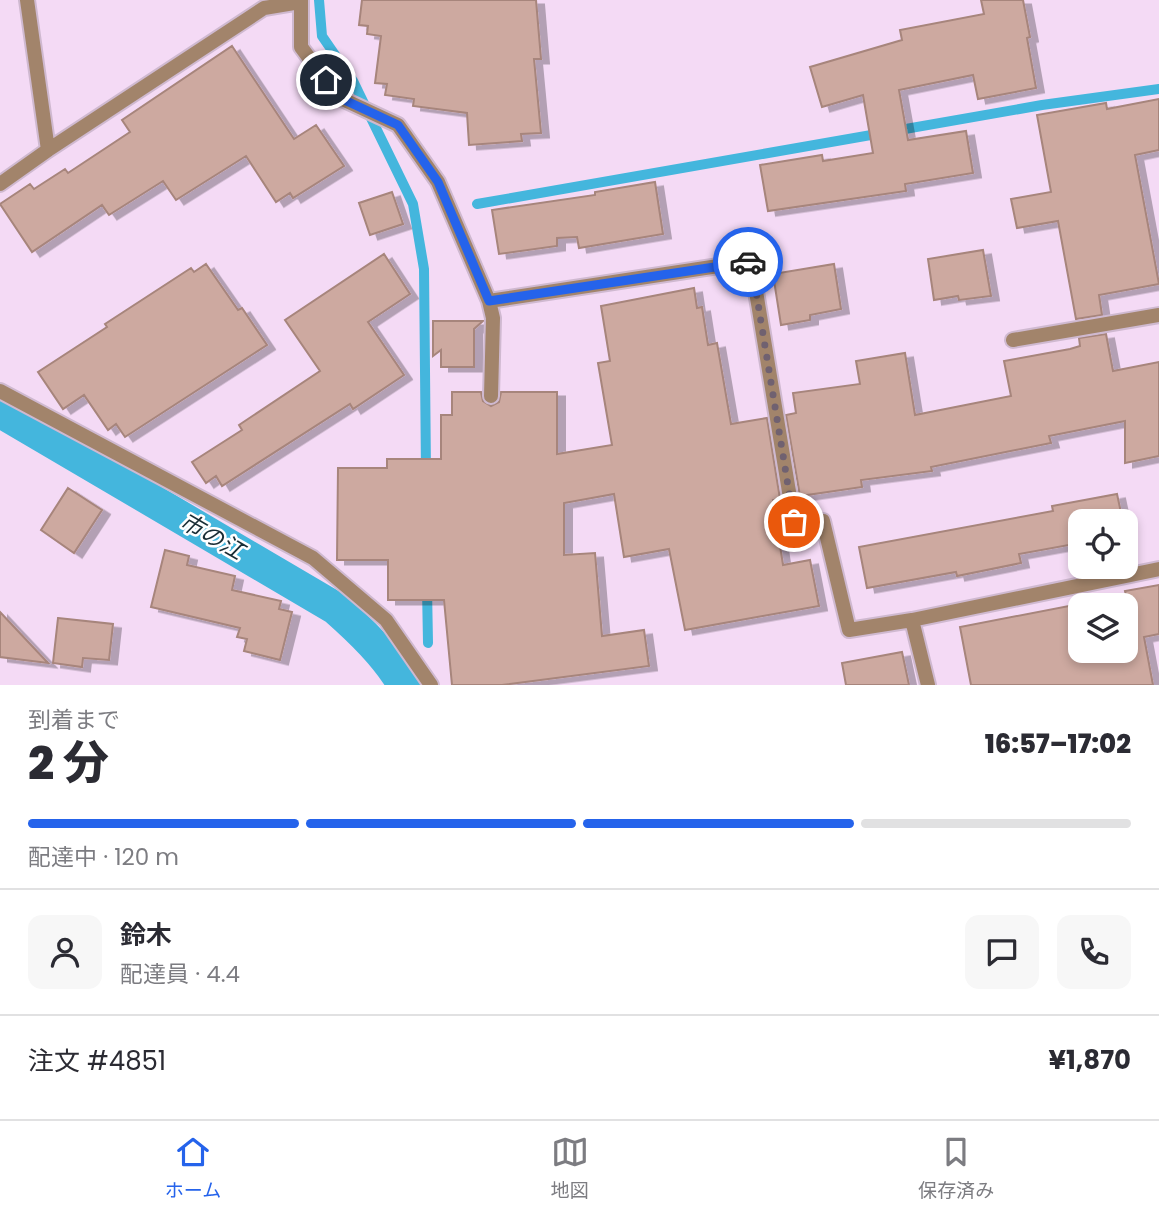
<!DOCTYPE html>
<html lang="ja">
<meta charset="utf-8">
<style>
:root{--surface:#fff;--page:#f7f7f7;--text:#2b2b33;--muted:#7c7c81;--line:#e1e1e2;--accent:#2563eb}
body{margin:0;font-family:Poppins,"Noto Sans JP",sans-serif;background:var(--page);color:var(--text);height:100vh;display:flex;flex-direction:column;font-size:26px;white-space:nowrap}
*{box-sizing:border-box;margin:0}
p{font-size:23px;color:var(--muted)}
.icon{flex:none;width:38px;height:38px;fill:none;stroke:currentColor;stroke-width:2;stroke-linecap:round;stroke-linejoin:round}
.map{position:relative;height:685px;overflow:hidden}
.drawer{display:flex;flex-direction:column;background:var(--surface);flex:1}
.drawer>*{flex:none}
.fabs{position:absolute;left:1068px;top:509px;display:grid;gap:14px}
.fabs a{display:grid;place-items:center;width:70px;height:70px;border-radius:14px;background:var(--surface);box-shadow:0 4px 10px #0003;font-size:35px}
.pin{position:absolute;display:grid;place-items:center;width:60px;height:60px;color:#fff;margin:-30px;border:4px solid #fff;border-radius:50%;box-shadow:0 2px 7px #0007}
.courier{position:absolute;display:grid;place-items:center;width:70px;height:70px;margin:-35px;border:5px solid #2563eb;border-radius:50%;background:#fff;color:#222;box-shadow:0 2px 9px #0007}
.headline em{font-style:normal;font-weight:800}
.headline div{display:flex;flex-direction:column-reverse}
.headline{display:flex;align-items:center;justify-content:space-between;height:119px;padding:0 28px}
h1{font-size:46px;font-weight:800;line-height:52px}
.bar{display:grid;grid-template-columns:repeat(4,1fr);gap:10px 7px;align-content:center;height:84px;padding:0 28px}
.bar i{height:9px;border-radius:5px;background:var(--line)}
.bar .on{background:var(--accent)}
.bar p{grid-column:span 4}
.line{display:flex;align-items:center;gap:18px;padding:0 28px;border-top:2px solid var(--line)}
.line div{flex:1}
.round{display:grid;place-items:center;flex:none;width:74px;height:74px;border-radius:14px;background:var(--page)}
.tabs{display:flex;justify-content:space-around;align-items:center;height:98px;border-top:2px solid var(--line);background:var(--surface);font-size:19px;color:var(--muted)}
.tabs a{display:grid;justify-items:center;gap:4px}
.tabs .on{color:var(--accent)}
.map>svg:first-child{display:block}
.lines{fill:none;stroke-linecap:round;stroke-linejoin:round}
.stream{stroke:#44b6dd;stroke-width:10}
.canal{stroke:#44b6dd;stroke-width:33}
.building{fill:#cda9a0;stroke:#a7857c;stroke-width:2;fill-rule:evenodd;filter:url(#shadow)}
.service-casing{stroke:#cfb9d0;stroke-width:18}
.minor-casing{stroke:#cfb9d0;stroke-width:18}
.service{stroke:#a2846b;stroke-width:14}
.minor{stroke:#a2846b;stroke-width:14}
.done{stroke:#706170;stroke-width:7;stroke-dasharray:0 12.6}
.route{stroke:#2563eb;stroke-width:9}
.labels{text-anchor:middle;stroke-width:5;stroke-linejoin:round;paint-order:stroke}
.water-label{font-size:23px;font-style:italic;fill:#192d35;stroke:#fff}
</style>
<div class="map">
<svg width="1159" height="685" viewBox="0 0 1159 685">
<defs>
<filter id="shadow"><feDropShadow dx="8" dy="4.5" stdDeviation="0" flood-color="#0004"/></filter>
</defs>
<rect width="100%" height="100%" fill="#f4daf5"/>
<g class="lines">
<path class="stream" d="M319,0l3,36 31,45 60,123 11,65 2,203
M477,204l565,-99 117,-16
M427,588l1,55"/>
<path class="canal" d="M0,411l335,197c26,23 51,47 69,77"/>
</g>
<path class="building" d="M362,0h174l5,59h-7l7,74 -20,1 1,7 -53,4 -2,-32 -54,-7 1,-7 -29,-4 2,-11 -12,-1 6,-47 -14,-2 1,-8 -9,-1z
M981,0h42l7,37 -3,1 9,50 -58,11 -5,-24 -74,15 9,50 58,-9 7,42 -68,11 1,7 -138,20 -8,-46 62,-10 1,6 50,-8 -10,-58 -41,12 -12,-40 92,-27 -2,-10 84,-16z
M232,46l62,93 22,-14 28,41 -51,32 -3,-5 -14,9 -30,-46 -70,44 -13,-19 -54,34 -7,-10 -70,47 -32,-48 30,-20 4,5 31,-20 3,4 62,-41 -8,-12z
M1159,99v51l-24,5 24,129 -60,11 3,20 -26,4 -18,-98 -41,7 -6,-29 40,-7 -14,-77 69,-12 1,6z
M655,182l8,52 -84,14 -2,-11 -20,1v8l-58,8 -7,-44 103,-15v-3z
M392,192l11,32 -33,11 -11,-32z
M983,250l8,46 -32,4 -1,-4 -24,4 -6,-41z
M384,254l26,40 -42,28 36,53 -51,34 -3,-5 -128,82 -6,-10 -10,7 -14,-21 50,-32 -3,-5 81,-54 -35,-51z
M206,264l32,46 4,-2 25,37 -142,92 -9,-13 -8,6 -24,-35 -21,14 -25,-37 69,-45 -2,-3 86,-56 3,4z
M834,264l7,45 -31,6v5l-29,5 -8,-51z
M694,288l3,20 5,-1 6,38 9,-2 14,81 36,-6 13,81 -7,1 10,65 27,-5 9,46 -134,24 -16,-81 -45,8 -10,-63 -50,9v52l31,-2 7,83 42,-6 5,36 -147,19h-50l-8,-85h-56v-40h-51l1,-92h49v-9h54v-44h11v-23h29l2,9 8,5 8,-4 2,-10h56v62l55,-9 -14,-82 12,-2 -9,-55z
M433,321h50l-9,8v38h-33v-17l-8,6z
M1106,334l7,37 46,-9v94l-34,7v-42l-76,15 2,7 -120,24 1,4 -71,9 1,7 -62,9 -14,-81 10,-2 -3,-20 67,-9 -4,-23 49,-8 10,62 96,-19 -7,-35 66,-12 10,-3 -1,-8z
M68,488l34,22 -28,43 -33,-23z
M1117,494l6,28h-43v21l-61,11 2,9 -64,13 -1,-4 -89,16 -8,-41 194,-36 -1,-5z
M165,550l24,6 -2,9 48,11 -3,14 49,11 -2,8 13,3 -12,48 -36,-9 3,-12 -10,-2 3,-9 -89,-21z
M1159,585v49l-15,3 9,48h-182l-11,-58 166,-32 -1,-4zM1080,606h45v45h-45z
M0,612l48,51 -48,-6z
M58,618l55,6 -4,36 -26,-2 -1,9 -29,-4z
M902,652l7,33h-63l-4,-22z"/>
<g class="lines">
<defs>
<path id="service" d="M0,391l313,167 73,62 45,65"/>
<path id="minor" d="M27,0l21,150
M301,0v47l37,50 60,28 40,57 51,119 262,-40 43,261 29,-1 26,109 63,-10 16,65
M0,184l48,-34 216,-142 36,-6
M489,301l4,17 -2,78
M1013,340l146,-25
M912,620l247,-51"/>
</defs>
<use href="#service" class="service-casing"/>
<use href="#minor" class="minor-casing"/>
<use href="#service" class="service"/>
<use href="#minor" class="minor"/>
</g>
<g class="lines">
<path class="done" d="M748,262l3,-1 43,261"/>
<path class="route" d="M326,80l12,17 60,28 40,57 51,119 259,-39"/>
</g>
<g class="labels">
<g class="water-label">
<text transform="translate(212 536) rotate(30)" y="8">市の江</text>
</g>
</g>
</svg>
<div class="fabs">
<a><svg class="icon" aria-label="locate" viewBox="0 0 24 24"><circle cx="12" cy="12" r="6"/><path d="M12 2v4M12 18v4M2 12h4M18 12h4"/></svg></a>
<a><svg class="icon" aria-label="layers" viewBox="0 0 24 24"><path d="M12 4l9 5-9 5-9-5zM3 14l9 5 9-5"/></svg></a>
</div>
<div class="pin" style="left:794px;top:522px;background:#ea580c"><svg class="icon" aria-label="bag" viewBox="0 0 24 24"><path d="M5 8h14l-1 12H6zM9 8a3 3 0 0 1 6 0"/></svg></div>
<div class="pin" style="left:326px;top:80px;background:#1f2937"><svg class="icon" aria-label="home" viewBox="0 0 24 24"><path d="M3 11l9-7 9 7M6 9v11h12V9"/></svg></div>
<div class="courier" style="left:748px;top:262px"><svg class="icon" aria-label="car" viewBox="0 0 24 24"><path d="M5 17H2v-5l4-1 3-4h7l3 4 3 1v5h-3M9 17h6M6 11h13"/><circle cx="7" cy="17" r="2"/><circle cx="17" cy="17" r="2"/></svg></div>
</div>
<section class="drawer">
<div class="headline"><div><h1>2 分</h1><p>到着まで</p></div><em>16:57–17:02</em></div>
<div class="bar"><i class="on"></i><i class="on"></i><i class="on"></i><i></i><p>配達中 · 120 m</p></div>
<div class="line" style="height:126px"><a class="round"><svg class="icon" aria-label="person" viewBox="0 0 24 24"><circle cx="12" cy="8" r="4"/><path d="M4 21q1-7 8-7t8 7"/></svg></a><div><b>鈴木</b><p>配達員 · 4.4</p></div><a class="round"><svg class="icon" aria-label="chat" viewBox="0 0 24 24"><path d="M4 5h16v11H9l-5 4z"/></svg></a><a class="round"><svg class="icon" aria-label="phone" viewBox="0 0 24 24"><path d="M5 4h4l2 5-3 2q2 4 5 5l2-3 5 2v4C11 20 4 13 5 4z"/></svg></a></div>
<div class="line" style="height:91px"><div>注文 #4851</div><b>¥1,870</b></div>
</section>
<nav class="tabs">
<a class="on"><svg class="icon" aria-label="home" viewBox="0 0 24 24"><path d="M3 11l9-7 9 7M6 9v11h12V9"/></svg>ホーム</a>
<a><svg class="icon" aria-label="map" viewBox="0 0 24 24"><path d="M3 6l6-2 6 2 6-2v14l-6 2-6-2-6 2zM9 4v14M15 6v14"/></svg>地図</a>
<a><svg class="icon" aria-label="saved" viewBox="0 0 24 24"><path d="M7 4h10v16l-5-4-5 4z"/></svg>保存済み</a>
</nav>
